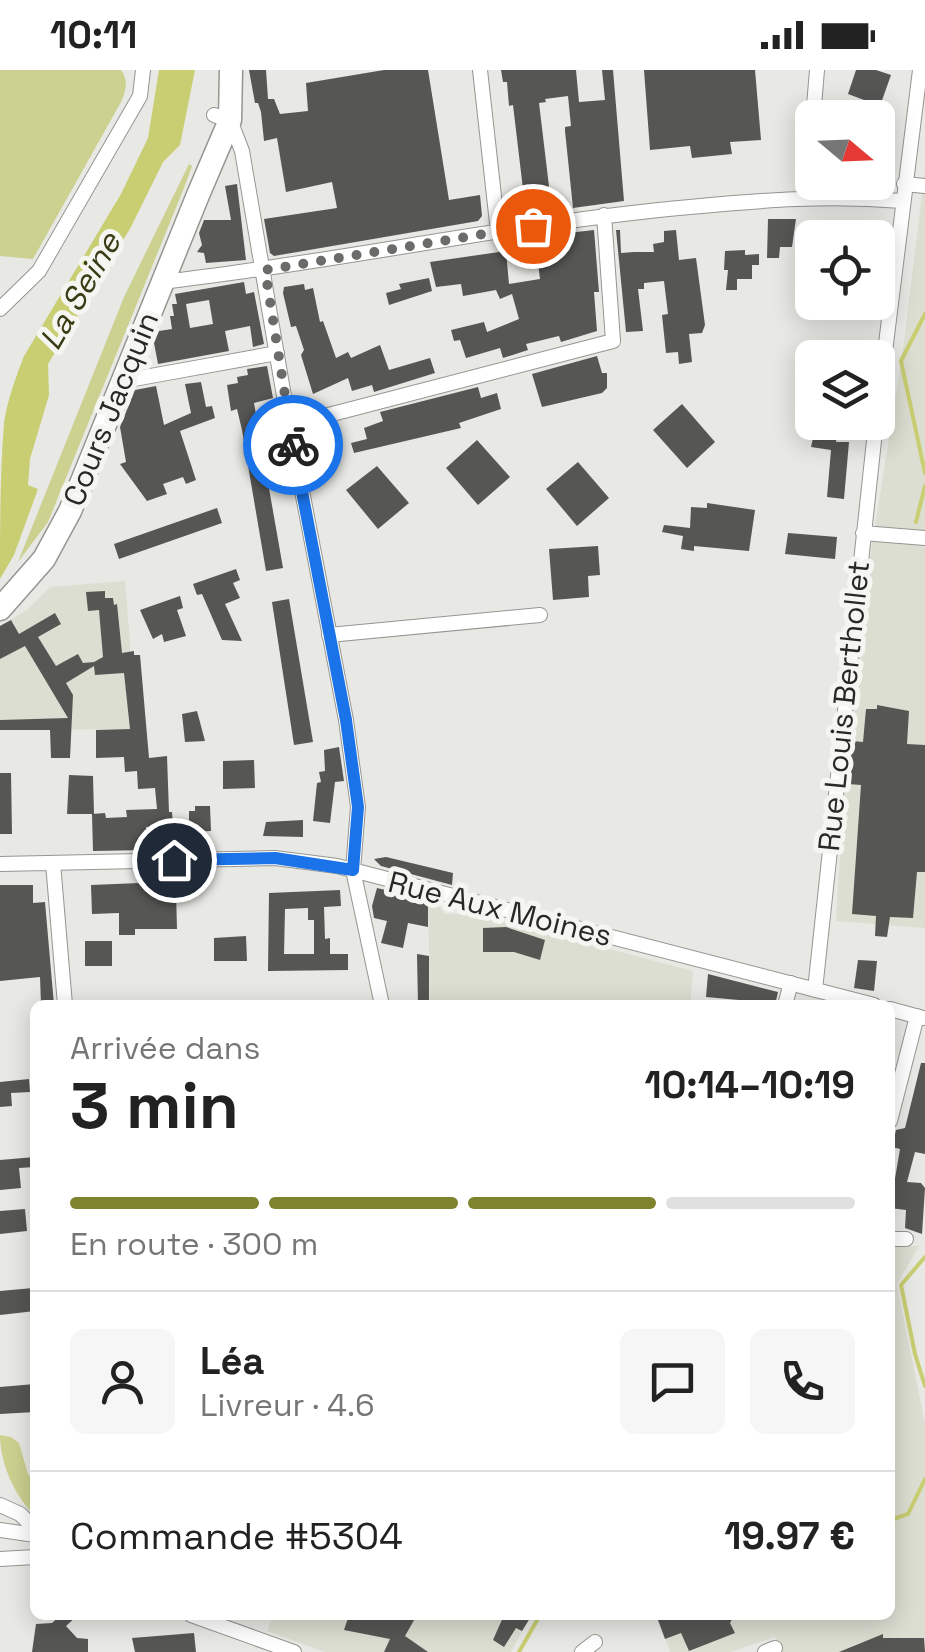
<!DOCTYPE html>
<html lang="fr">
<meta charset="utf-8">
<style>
:root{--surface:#fff;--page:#f6f6f6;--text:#222;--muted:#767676;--line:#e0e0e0;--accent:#80832e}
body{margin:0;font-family:"Space Grotesk",sans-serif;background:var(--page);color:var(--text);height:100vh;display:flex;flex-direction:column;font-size:38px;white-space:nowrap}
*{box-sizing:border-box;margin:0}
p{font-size:32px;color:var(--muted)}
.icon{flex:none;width:55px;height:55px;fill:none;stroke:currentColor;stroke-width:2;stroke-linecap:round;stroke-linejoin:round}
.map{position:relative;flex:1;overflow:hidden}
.drawer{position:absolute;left:30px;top:930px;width:865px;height:620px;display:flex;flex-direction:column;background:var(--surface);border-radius:15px;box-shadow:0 5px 25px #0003}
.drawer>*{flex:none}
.needle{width:65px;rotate:109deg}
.buttons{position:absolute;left:795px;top:30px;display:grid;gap:20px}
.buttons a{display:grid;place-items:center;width:100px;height:100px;border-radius:15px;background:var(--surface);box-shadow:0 5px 25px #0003;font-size:50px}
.pin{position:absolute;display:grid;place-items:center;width:85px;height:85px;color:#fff;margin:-42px;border:5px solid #fff;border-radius:50%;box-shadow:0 2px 10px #0007}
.courier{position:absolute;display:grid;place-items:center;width:100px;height:100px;margin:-50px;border:8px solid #1a73e8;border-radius:50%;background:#fff;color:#222;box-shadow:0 2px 12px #0007}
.headline em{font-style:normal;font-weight:600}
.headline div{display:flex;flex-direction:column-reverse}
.headline{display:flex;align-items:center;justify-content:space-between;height:170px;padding:0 40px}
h1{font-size:65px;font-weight:600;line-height:75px}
.bar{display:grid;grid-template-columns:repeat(4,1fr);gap:15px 10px;align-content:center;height:120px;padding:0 40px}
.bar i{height:12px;border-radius:8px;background:var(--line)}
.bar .selected{background:var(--accent)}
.bar p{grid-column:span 4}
.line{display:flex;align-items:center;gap:25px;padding:0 40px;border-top:2px solid var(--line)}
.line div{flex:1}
.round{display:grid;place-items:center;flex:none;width:105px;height:105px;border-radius:15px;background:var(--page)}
.status{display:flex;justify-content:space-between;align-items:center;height:70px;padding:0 50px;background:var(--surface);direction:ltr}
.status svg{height:28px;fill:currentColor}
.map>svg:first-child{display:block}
.built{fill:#ddded2}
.green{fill:#ccd190}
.water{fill:#c9ce72}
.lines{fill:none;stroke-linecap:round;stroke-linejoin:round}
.stream{stroke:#c9ce72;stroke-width:4}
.building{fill:#565754;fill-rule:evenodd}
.street-casing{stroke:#959592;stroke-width:16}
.primary-casing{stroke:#959592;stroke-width:25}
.street{stroke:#fff;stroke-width:14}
.primary{stroke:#fff;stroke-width:22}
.done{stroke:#6b6b69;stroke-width:10;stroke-dasharray:0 18}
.route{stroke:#1a73e8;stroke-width:12}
.labels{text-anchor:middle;stroke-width:10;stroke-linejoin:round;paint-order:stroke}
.street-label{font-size:30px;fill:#282827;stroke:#f5f6f2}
.water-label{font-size:32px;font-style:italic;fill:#3a3c15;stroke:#f5f6f2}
</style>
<div class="status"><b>10:11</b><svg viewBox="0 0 49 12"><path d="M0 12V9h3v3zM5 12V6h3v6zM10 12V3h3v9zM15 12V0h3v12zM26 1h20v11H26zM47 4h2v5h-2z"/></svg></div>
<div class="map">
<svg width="925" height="1582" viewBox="0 0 925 1582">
<rect width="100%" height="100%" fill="#e8e8e4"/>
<path class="built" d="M925,99v759l-89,-7 11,-180 22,-176 34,-216z
M125,511l12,148 -137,1v-104l27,-16 23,-23z
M428,831l11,5 6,8h30l218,57 -3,34h-260z
M890,1176h29l-22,38 28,140v228h-145l-5,-15 -45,15h-60l-13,-37h233z
M273,1545h258l-20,37h-187l-57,-21z"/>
<path class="green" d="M0,0h121c8,12 5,20 0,32l-88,157 -33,-3z
M189,94l3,2 -8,22 -136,334 -30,40 106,-265z
M0,1365l11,2 8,6 9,31 7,9v33c-20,-20 -35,-52 -35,-81z"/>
<path class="water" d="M159,0h36l-15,75 -17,17 -32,65 -83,137 1,31 -19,64 -2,26 10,4 -24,66 -14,24c0,-51 0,-105 4,-156 3,-22 12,-46 20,-67l97,-162 27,-56z"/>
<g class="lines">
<path class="stream" d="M925,244l-24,47 24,112
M916,452l9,-36
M925,1187l-24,28 14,69 10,32
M890,1450l18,-6 17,-35
M519,1582l21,-37"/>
</g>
<path class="building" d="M249,0h17l2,29h6l6,15 28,-3 -2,-28 78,-13h44l21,130 31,-5 2,21 -4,5 -204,35 -4,-3 -6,-34 73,-11 -5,-26 -46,10 -9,-54 -13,3 -3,-29 -3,-9h-3z
M501,0h75l3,32 26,-2 -3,-30h11l11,131 -51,7 -8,-77v-4l6,-1 -3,-30 -23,3 1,3 -7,1 12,100 -26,3 -12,-101 -4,1 -2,-24h-4z
M644,0h111l6,70 -31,2 2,12 -40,4 -2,-12 -40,4z
M856,0h20l15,5 -11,31 -32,-12z
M237,114l9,76 -40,3 -2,-10 -7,-1 5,-7 -3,-12 5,-13h27l-6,-34z
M768,149h28l-4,28h-12l-1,11h-12z
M594,160l5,62h-5l3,39 -36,11 -2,-6 -33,8 2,6 -25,8 -3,-10 -34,10 -6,-18 -6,1 -3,-11 33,-8 3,10 32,-13 -7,-25 -12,5 -4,-9 -33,6 -2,-12 -25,3 -6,-25 76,-11 3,33 31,-5 -4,-32 24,-2 -1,-11z
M616,160h4l1,23 13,-1h20l-1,-8 11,-2v-11l12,-1 3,30 17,-2 9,67 -3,8 -13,1 3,28 -13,2 -1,-12 -12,1 -4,-38 6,-1 -4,-33 -20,2v6h-6l5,42 -17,1z
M745,180v5l14,-1v11h-7v14h-15v11h-11l2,-20h-4l1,-19z
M429,208l3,13 -43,14 -3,-12 15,-4 -2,-5z
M244,212l2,12 8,-2 10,52 -11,3 -3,-21 -25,5 4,20 -71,13 -4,-21 5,-12 13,-2 -2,-13h4l-2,-12h5l-2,-10zM209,230l4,24 -23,4 -4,-24z
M304,214l1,6 8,-2 7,34 3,-1 13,37 12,-6 3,6 29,-13 9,25 41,-12 5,15 -61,19 -2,-7 -20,6 -4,-13 -35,16 -12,-39 3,-5 -8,-24 -5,1 -8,-34 1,-6z
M597,286l5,17h5v15l-5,5 -60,14 -10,-33z
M267,296l6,32 -19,5 29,165 -17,3 -24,-141 -5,-21 -6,2 -4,-26 11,-2 -1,-6 11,-2 -1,-6z
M201,312l5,25 6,-1 3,12 -35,13 16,49 -10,4 -3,-7 -20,7 4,10 -20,7 -27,-37 6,-2 -6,-35 15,-37 21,-4 8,39 27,-12 -6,-29z
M478,317l3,11 16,-5 4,16 -42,14 2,5 -107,25 -3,-10 16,-4 -3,-11 19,-7 -3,-9z
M682,334l33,38 -28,26 -34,-38z
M816,355l22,2 -2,15h13l-5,57 -17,-2 4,-47 -20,-3z
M477,370l33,37 -32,28 -32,-37z
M578,392l31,36 -32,28 -31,-37z
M377,396l32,37 -31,26 -32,-39z
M707,433l48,7 -6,41 -55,-5v5l-13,-2 2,-13 -21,-4 2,-7 26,3 1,-21 16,1z
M217,438l5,15 -103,36 -5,-15z
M788,463l49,4 -2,22 -50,-5z
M598,476l2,29 -12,1 1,21 -36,3 -4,-51z
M236,499l4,11 -7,3 7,15 -15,6 17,37 -20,-1 -20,-46 -5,1 -4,-11z
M105,521v7h8l1,7 3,-1 5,49 12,-2v4h6l9,103 18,-2 2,56h3l1,13 -27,2 2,23 -55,1 -1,-37 13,-1 1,5 21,-1 -1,-7 31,-1 -2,-21 -17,1 -1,-18 -12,1 -1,-15 -28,1v-28l34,-1 -6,-56 -29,2 -1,-9 -28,17 7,12 -3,63h-19l-1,-28h-50v-10l68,-2 -43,-72 -25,13v-33l11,-6 8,14 36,-21 6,11 -23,13 18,29 22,-12 5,9 11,-1 9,-5 -4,-47 -11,1 -2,-19z
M180,526l3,12 -6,2 9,26 -22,6 -2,-8 -9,5 -13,-29z
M289,529l24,143 -19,3 -22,-143z
M877,635l32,6 -2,33 18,1v127h-8l-4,46 -23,-1 -3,20 -12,-1 1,-20 -24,-2 9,-129 -13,-1 4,-43 11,1 3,-33h11z
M197,641l8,30 -20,1 -3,-28z
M339,677l5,34 -9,1 -5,41 -17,-2 4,-38 4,-1 -2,-10 6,-1 -1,-21z
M254,690l1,28 -32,1v-28z
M0,703h11l1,61h-12z
M69,705l24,1 1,38h-27z
M195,736h15l1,25 -22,1v-21h6z
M303,750v17l-40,-1 3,-14z
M386,787l67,16 -1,12 -71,-19 -7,-7z
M164,812l1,10h11l1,37h-42v6h-16v-22l-27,1 -1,-29z
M0,815h33v18l12,-1 9,103h-13l-1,-28 -40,4z
M377,818l51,12v27l-20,-4 -5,25 -22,-5 6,-22 -13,-3 -2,-12z
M340,820l1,16 -17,1 1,32 5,-1v16h18v16l-80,1 1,-78zM308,838v12h6v34h-30l1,-45z
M506,857l39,13 -5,20 -26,-8h-31v-24z
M246,866l1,25h-33v-23z
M85,871h27v25h-27z
M417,884l12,2v49h-11z
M858,890l19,1 -3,30 -20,-3z
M708,904l70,18 -3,13h-37l1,-5 -33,-3z
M921,993h4v91l-10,-2 -8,30 14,1 4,5 -3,46 -17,-6 1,-18 -16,-2 10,-59 -8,-2 4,-17 9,-2z
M29,1009l1,13 -19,1 1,13 -12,1v-25z
M35,1087v10l-16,1 2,20 -21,2v-30z
M25,1139l2,22 -27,3v-23z
M33,1218l2,23 -35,4v-24z
M35,1314v28l-35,2v-27z
M61,1545h17l-12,11 11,12 11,1v13h-56l4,-28 16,-1z
M349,1545h68l-12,21 23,16h-44l6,-13 -46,-9z
M504,1545h28l-10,16 -6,-3 -12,19 -11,-7z
M671,1545h63l-4,8 5,10 -46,18 -8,-18 -16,6 -7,-19z
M194,1563l2,19h-61l-3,-14z
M883,1564v4h41l1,14h-86z"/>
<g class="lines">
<defs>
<path id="street" d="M480,0l18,162
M214,45l16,5 12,31 43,251 61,318 12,87 -5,63 29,135
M813,48l4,-48
M904,114l21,2
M805,127l7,-78
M162,212c176,-20 350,-59 528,-75 74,-7 137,-12 212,-6
M0,239l39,-38 101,-175 3,-26
M123,311l154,-28
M878,338l42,-338
M290,355l323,-84 -9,-126
M863,463l62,5
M329,565l211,-20
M53,793l12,142
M0,794l275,-6 62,8 537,139
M815,920l61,-568
M785,935l6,-22
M890,939l33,9
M890,1051l27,-105
M890,1169h16
M0,1435l20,9 15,15
M0,1460l35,5
M0,1489l35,-2
M191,1545l103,37
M582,1582l13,-10
M765,1582l10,-4"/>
<path id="primary" d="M0,539l44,-50 26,-48 128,-316 32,-75 1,-50"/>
</defs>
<use href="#street" class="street-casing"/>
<use href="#primary" class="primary-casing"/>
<use href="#street" class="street"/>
<use href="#primary" class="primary"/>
</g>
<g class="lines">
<path class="done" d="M293,375l-28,-175 268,-44"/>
<path class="route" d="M174,790l101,-2 78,12 5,-63 -12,-87 -53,-275"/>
</g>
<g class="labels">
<g class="street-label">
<text transform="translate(111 339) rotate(-68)" y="10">Cours Jacquin</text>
<text transform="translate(844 636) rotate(-84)" y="10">Rue Louis Berthollet</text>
<text transform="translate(500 839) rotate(14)" y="10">Rue Aux Moines</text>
</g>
<g class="water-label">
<text transform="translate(80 221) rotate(-60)" y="11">La Seine</text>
</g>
</g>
</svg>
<div class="buttons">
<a><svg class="needle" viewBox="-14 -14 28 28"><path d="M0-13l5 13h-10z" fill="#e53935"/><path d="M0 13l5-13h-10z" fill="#767676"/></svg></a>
<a><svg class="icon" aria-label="locate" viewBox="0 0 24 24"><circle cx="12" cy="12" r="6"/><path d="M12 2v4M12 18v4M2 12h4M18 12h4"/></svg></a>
<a><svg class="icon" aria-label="layers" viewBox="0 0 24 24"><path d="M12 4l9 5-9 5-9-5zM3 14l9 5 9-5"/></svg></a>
</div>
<div class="pin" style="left:533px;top:156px;background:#ea580c"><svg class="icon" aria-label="bag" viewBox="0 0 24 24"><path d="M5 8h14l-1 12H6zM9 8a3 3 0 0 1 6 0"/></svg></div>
<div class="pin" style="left:174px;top:790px;background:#1f2937"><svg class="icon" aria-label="home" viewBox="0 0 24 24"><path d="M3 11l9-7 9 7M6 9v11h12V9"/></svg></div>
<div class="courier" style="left:293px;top:375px"><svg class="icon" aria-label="bike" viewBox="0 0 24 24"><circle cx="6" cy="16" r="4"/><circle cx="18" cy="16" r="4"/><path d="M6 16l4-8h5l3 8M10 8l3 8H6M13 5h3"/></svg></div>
<section class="drawer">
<div class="headline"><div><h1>3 min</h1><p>Arrivée dans</p></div><em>10:14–10:19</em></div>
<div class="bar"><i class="selected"></i><i class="selected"></i><i class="selected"></i><i></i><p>En route · 300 m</p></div>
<div class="line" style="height:180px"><a class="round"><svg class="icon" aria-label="person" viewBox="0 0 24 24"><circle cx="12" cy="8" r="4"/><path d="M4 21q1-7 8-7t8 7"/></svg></a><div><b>Léa</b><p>Livreur · 4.6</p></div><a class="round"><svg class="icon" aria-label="chat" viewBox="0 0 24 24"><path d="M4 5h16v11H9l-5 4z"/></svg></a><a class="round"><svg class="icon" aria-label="phone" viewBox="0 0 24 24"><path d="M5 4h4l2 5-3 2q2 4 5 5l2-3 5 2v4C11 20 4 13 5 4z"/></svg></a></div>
<div class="line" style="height:130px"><div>Commande #5304</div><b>19.97 €</b></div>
</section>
</div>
